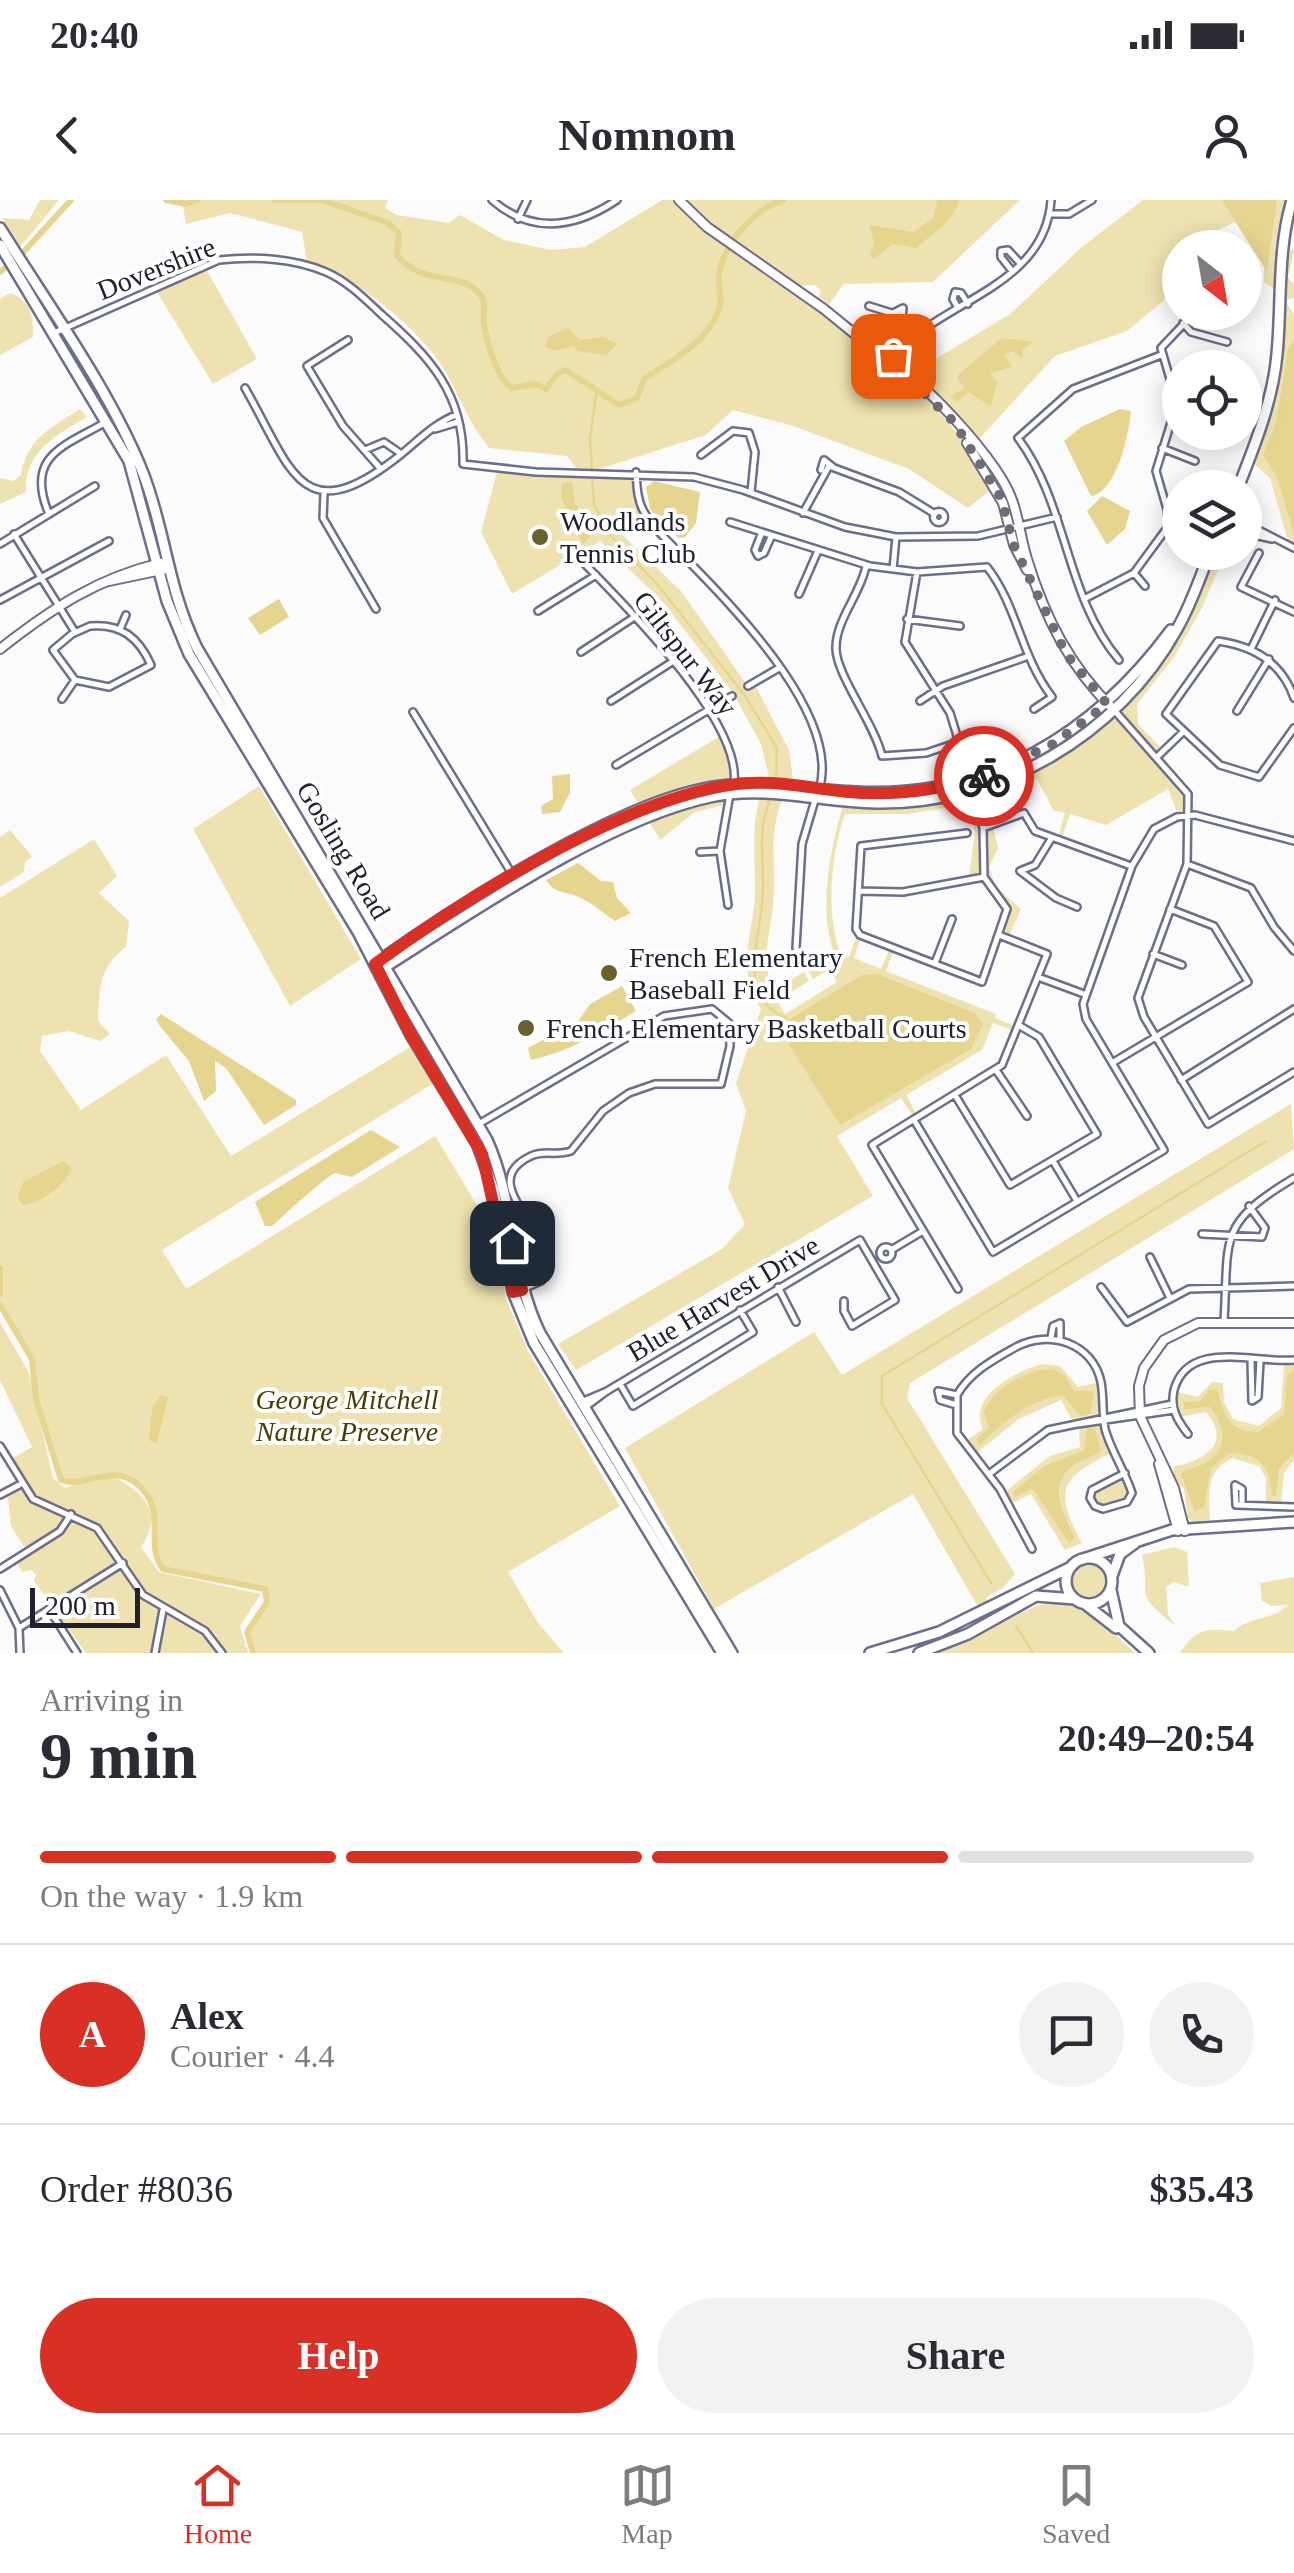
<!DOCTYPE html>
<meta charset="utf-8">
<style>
:root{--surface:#fff;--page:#f2f2f3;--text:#2b2b33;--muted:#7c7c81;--line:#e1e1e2;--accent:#d93025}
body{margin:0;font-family:"Times New Roman",serif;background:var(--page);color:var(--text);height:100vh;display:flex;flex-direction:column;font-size:38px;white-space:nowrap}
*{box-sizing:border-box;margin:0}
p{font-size:32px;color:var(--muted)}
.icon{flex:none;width:55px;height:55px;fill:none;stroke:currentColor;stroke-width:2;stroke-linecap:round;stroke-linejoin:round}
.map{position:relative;height:1453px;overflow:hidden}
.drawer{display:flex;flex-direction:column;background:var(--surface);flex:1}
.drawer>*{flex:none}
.needle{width:65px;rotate:149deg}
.tools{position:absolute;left:1162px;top:30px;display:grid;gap:20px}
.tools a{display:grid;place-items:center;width:100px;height:100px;border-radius:50%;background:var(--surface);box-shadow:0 5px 25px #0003;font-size:50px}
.scale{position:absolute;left:30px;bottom:25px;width:110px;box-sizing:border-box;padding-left:10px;border:5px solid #20212e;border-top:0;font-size:28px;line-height:35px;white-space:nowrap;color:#20212e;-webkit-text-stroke:8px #fff;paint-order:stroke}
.pin{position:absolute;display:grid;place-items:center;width:85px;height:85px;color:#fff;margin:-42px;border-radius:20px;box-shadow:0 5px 15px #0006}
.courier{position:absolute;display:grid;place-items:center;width:100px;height:100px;margin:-50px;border:8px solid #d93025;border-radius:50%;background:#fff;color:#222;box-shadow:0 2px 12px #0007}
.summary em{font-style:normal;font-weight:700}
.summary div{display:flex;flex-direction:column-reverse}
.summary{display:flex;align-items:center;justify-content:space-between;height:170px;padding:0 40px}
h1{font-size:65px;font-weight:700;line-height:75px}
.bar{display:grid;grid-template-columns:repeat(4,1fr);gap:15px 10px;align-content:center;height:120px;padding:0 40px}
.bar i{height:12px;border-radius:8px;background:var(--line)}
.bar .selected{background:var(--accent)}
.bar p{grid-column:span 4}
.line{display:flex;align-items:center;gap:25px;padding:0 40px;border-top:2px solid var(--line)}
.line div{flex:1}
.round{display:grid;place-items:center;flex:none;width:105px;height:105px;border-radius:52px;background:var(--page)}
.action{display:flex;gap:20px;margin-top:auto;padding:20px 40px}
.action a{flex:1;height:115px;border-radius:60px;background:var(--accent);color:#fff;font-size:40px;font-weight:700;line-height:115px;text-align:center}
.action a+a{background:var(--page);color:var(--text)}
.status{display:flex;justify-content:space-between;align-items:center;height:70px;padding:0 50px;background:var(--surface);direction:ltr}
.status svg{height:28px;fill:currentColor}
header{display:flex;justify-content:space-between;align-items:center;height:130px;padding:0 40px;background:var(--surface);font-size:45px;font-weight:700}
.tab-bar{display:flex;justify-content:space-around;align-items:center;height:140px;border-top:2px solid var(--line);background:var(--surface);font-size:28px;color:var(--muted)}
.tab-bar a{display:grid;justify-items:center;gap:5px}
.tab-bar .selected{color:var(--accent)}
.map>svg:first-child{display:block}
.green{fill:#eee3b0}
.water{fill:#e6d58e}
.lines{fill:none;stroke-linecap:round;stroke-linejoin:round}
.stream{stroke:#e6d58e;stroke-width:2.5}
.river{stroke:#e6d58e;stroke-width:6}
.minor-casing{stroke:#6c6e8d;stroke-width:10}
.tertiary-casing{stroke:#6c6e8d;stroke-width:12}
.secondary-casing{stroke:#6c6e8d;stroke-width:14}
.minor{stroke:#fff;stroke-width:5}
.tertiary{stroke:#fff;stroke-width:8}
.secondary{stroke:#fff;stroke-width:9}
.done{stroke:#6d6d76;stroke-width:10;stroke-dasharray:0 18}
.route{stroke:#d93025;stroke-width:12}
.poi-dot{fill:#6b5f2c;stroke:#fff;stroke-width:4}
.labels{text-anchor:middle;stroke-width:8;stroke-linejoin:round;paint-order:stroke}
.street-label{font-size:28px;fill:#20212e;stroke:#fff}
.poi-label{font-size:28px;fill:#20212e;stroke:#fff;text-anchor:start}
.park-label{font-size:28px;font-style:italic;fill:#493d01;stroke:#fff}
</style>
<div class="status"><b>20:40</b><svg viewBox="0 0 49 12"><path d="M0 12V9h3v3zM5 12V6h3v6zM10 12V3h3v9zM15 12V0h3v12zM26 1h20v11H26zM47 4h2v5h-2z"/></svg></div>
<header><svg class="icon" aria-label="back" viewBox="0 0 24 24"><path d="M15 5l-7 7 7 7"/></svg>Nomnom<svg class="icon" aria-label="person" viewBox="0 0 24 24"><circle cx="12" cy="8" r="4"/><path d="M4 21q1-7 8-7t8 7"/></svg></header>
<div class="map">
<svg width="1294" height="1453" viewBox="0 0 1294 1453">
<rect width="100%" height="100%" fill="#fbfbfb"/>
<path class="green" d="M40,0h19l-39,47 -18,-29 27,2z
M182,0h206l-3,8 12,7 52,8 11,-8 44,25 47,10 34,-3 77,-47h358l-87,82 -89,2 -15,20 -11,-8 3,-5 -6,-6 -20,1 133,112 37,45 6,-5 -57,-66 96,-58 72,-67 61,-47h145l-11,91 -13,-9v-15l-29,-45 -19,9 -15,16 -21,1v32l-18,22 -35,29 -72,25 -74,81 -14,9 26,42 -25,20 -59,-39 -116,-43 -60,-16 -27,25 -110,35 -19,-1 -10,-13 -78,-8c-21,-26 -30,-54 -47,-82 -22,-36 -94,-96 -135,-104l-5,-30 -72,-19 -44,11z
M1288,49l6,1 -6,28 6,6v14l-9,2 9,15v230l-6,-4 -18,-63 -18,-16 33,-164z
M206,69l51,90 -44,25 -56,-92z
M10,93c21,7 24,24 23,44l-33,18v-56z
M80,209l7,8c-31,18 -63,35 -61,75l-26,12v-26l13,3 8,-6c6,-36 29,-47 59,-66z
M497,272l137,5 10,38 -25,17 62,59 68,97 6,-3 34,65 4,29 -24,-2 -8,-33 -28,-51 -70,-91 -63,-61 -88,53 -31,-62z
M1214,353h11l-23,55 -28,49 -37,47 1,20 24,25 -6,3 -38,-42 69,-94z
M1113,515l71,76 1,21 -7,2 -10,-25 -62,36 -36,-11 -8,24 -4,-1 7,-24 -12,-3 -16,-31 -50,20 4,23 -6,-2 -7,-28z
M722,535l10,42 -8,28 -29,7 -35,28 -30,-50z
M259,586l102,173 -71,47 -97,-177z
M970,594l10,26 1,53 -12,5 6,-46 -7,-28 -60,10h-63c-14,40 -20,101 -4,141l8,2 8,-22 4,2 -7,21 27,11 9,-21 4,2 -8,21 110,43 -1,4 22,9 -2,4 -22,-8 -11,27 -76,45 11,20 -3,3 -13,-20 -64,38 36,60 -297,174 -18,-26 164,-95 23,-25 -17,-36 18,-77 -10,-28 25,-74c-28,-48 -6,-72 -6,-121 0,-33 -4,-59 5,-92l23,1c-17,45 -5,65 -10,108 -3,32 -13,53 0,85l31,-18 5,9 -32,20 8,13 52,-32 -7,-13 -17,10 -5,-9 26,-17c-16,-44 -4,-106 10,-150z
M993,626l5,22 -9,19 7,20 25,22 -12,27 -5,-6 6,-23 -24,-34v-43z
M10,630l22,26 -7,6 -1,10 -24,15v-50z
M94,639l23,37 -18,17 30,28 -3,26c-28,21 -26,42 -28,74l12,13 -10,7 -31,-10 -27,5 -2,15 41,59 85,-55 65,101 184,-112 24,36 -277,170 24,39 249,-153 59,97 12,66 22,52 92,155 -112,66 30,51 26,30h-311l-6,-21 20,-30 -2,-12 -102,-21c-26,-34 17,-79 -51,-94 29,18 54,34 29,72l18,25 102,22 -21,32 8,27h-162l-52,-72 2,-6 -5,-5 -9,2 -5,-9 12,-8 -18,-29 -3,-29 16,-12 -13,-26 21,-12 -32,-67v-58l29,51 24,105 12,10 33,-12 -26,6 -11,-2 -25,-81 -4,-40 -32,-54v-407z
M1291,904l3,45 -384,234 -3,15 108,176 -12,14 -16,9v6l-9,4 -65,-113 -199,115 -89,-161 189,-116 28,43z
M1041,1164l19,2 18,21 21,-5 1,31 -28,7 -11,-20 -42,19 -44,35 -10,-12 18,-13c-15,-34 31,-56 58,-65z
M1294,1164v96l-10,13 -3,29h-15v-23l-6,-12 -27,-9c-28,13 -24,35 -23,62l-17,2 -5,-4 -4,-29 -9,-8 -2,-14c31,-7 60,-23 33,-55l-26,5 -3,-25 21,5 14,-15 11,1 1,19 9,17 26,7 22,-18 3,-43z
M1079,1226l22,-2 12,28c-53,26 -60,38 -31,91l-17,7 -34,-56 -19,9 -7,-11 45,-36 30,-9z
M1122,1277l8,16 -4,7 -30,5 -2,-14z
M1174,1347l13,5 2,35 -15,-5 -8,5 2,27 7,12c-45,-37 -23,-26 -33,-71z
M1068 1381a21 21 0 1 1 42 0a21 21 0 1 1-42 0Z
M1294,1377v76h-114c16,-25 26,-25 54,-22 17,-16 37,-9 54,-26l-17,1 -9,-5 -2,-18z
M1056,1402c38,6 53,27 79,51h-200l101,-47z"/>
<path class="water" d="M937,0h23c-11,27 -24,30 -44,48l-24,-4 -18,15 -4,-5 4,-11 -5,-18 45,7 20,-15z
M1222,0h55l-10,71z
M568,128l12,12 23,-3 14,7 -11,11 -29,-4 -3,-5 -19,5 -10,-4 3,-10z
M1002,138l31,4 -11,8 1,9 -10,-8 -8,4 7,12 -22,6 7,9 -6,25 -22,-15 -12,10 -6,-5 14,-10 -8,-8 2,-5z
M1294,139v196l-17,-58 -14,-22 13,-32 12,-74z
M1120,209l11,2c-2,23 -14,81 -40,85l-27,-55 17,-14z
M654,281l46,11 -4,31 -11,14 -7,1 -28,-29 -4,-22z
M572,282l3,21 17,31 -9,10 -22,-47 1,-14z
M1102,296l28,15 -5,18 -18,16 -20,-34z
M279,399l10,18 -29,18 -12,-17z
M570,574v19l-10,19 -18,2 -1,-8 12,-7 -1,-23z
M578,663l23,18 12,1 4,16 14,15 -16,8c-12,-8 -21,-17 -34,-23 -15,-7 -25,-3 -35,-18z
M877,774l98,39 8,12 -12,24 -131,76 -58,-91v-10l80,-49z
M622,786l14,25c-35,21 -67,41 -105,49l-3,-12 51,-28 11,-16z
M161,814l135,86v5l-32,20 -38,-57 -11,-7 1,30 -12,10 -15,-40 -30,-36 -3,-6z
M371,930l29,17 -48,30 -18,-4c-22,16 -41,34 -62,53h-7l-10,-24z
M63,961l9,7c-7,17 -31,36 -49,37l-5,-7 5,-16z
M1053,1169l12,7 9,15h20l-4,23 -10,2 -16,-20c-35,1 -62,29 -86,50l-1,-8 12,-10 -5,-16c7,-23 45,-44 69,-43z
M1294,1169v85l-15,14 -3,28h-4c-1,-29 -12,-43 -42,-43l-19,15 -7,39 -9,5 -14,-38c7,-6 14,-5 22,-10 26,-13 23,-37 7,-57l-26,2 -1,-7 17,-1 9,-11 8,-1c6,23 11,43 41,43l26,-18 3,-38z
M161,1195l7,3 -11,46 -8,-4 3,-31z
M1087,1228l8,1 6,22c-8,6 -20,9 -28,15 -27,21 -9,49 2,72l-6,5 -36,-54 -18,8 -2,-5 31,-26 40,-16z"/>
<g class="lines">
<path class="stream" d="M597,189l-7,50 4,66 17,31 46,48 86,109 34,55 -1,30
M770,599c-13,33 -6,59 -7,93 -1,44 -30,103 24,127
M991,1383l-109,-179v-28l384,-235
M1016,1426l17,27"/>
<path class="river" d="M166,0l20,4 11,-4
M274,0h48l66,23 11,10 -2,22c25,32 63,15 83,39 8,10 2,18 4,30 3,18 12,52 27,64l24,-4 11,5 12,-16 8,-3 53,35 18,-7 7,-19c27,-19 60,-33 74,-67 6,-13 -1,-26 1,-39 6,-31 36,-65 65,-73
M0,72l18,-14 53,-58
M0,1068v26
M0,1105l32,54 4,40 25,81c25,10 59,-25 86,15 16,24 -1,52 16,74l102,20 2,13 -20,30 6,21"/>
<defs>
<path id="minor" d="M492,0c40,35 83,28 125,0
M1049,14h20l23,-14
M518,19l9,-19
M1012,71l-11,-14v-6l7,-1 12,13
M869,106l29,9 17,20
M958,108l-5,-9 2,-7 6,1 7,11
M893,113l10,-5 -1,11
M1183,123l8,9 36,10
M54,133l165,-73c33,-4 75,-2 107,12 21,9 38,26 55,42 49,43 84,80 82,150l73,8 158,5 49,13 102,37 51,10 82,-1 79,-19
M348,140l-41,26 36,60 37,42
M891,159c47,-59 154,-70 160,-159
M245,188c47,82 56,145 154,68 19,-15 34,-32 57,-41
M435,229l23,-7
M1162,248l33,13
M365,250l19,-8 16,11
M701,255l32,-24 16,2 6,19 -4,40
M821,270l3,-10 9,7
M636,272c1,13 1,27 7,38 12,22 35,40 52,58 47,48 146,152 124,222
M324,294l-1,24 53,91
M1166,303l14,-2
M933.5 317a5.5 5.5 0 1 1 11 0a5.5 5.5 0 1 1-11 0Z
M803,313l26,-47 70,26 36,22
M49,314c-25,-59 16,-68 57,-92
M730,322l140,44 47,6 70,-5c31,40 33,88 65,130l-18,12
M1245,323l49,25
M762,332l-7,18 3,6 6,-3 7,-16
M1245,333l27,6
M14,334l61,98
M0,344l95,-58
M1259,353l-18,34 53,25
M578,357c44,45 164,163 156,226
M866,366c-5,27 -30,54 -30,81 -1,27 38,75 46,109l44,-3 57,-19
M893,369l3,-32
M917,372l-12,70 45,71 20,65
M1134,373l11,13
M799,394l18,-41
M1084,399l50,-26 33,-45v-19l-11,-38 21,-68 -16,-55 34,-36
M0,400l109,-59
M538,411l58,-36
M907,419l53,7
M90,426c31,-3 49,12 61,39l-42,22 -34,-7 -22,-30 19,-16z
M120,429l6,-14
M1251,449l24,-49
M581,452l55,-36
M1119,460c-54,-64 -51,-155 -101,-222l55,-49 88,-34
M748,486l31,-18
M1294,498c-12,-36 -41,-52 -76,-57l-52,73 54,51 39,12 35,-49
M62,499l13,-19
M611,501l61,-39
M920,501l23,-15 83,-29
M1114,510l74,84 -1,70 -49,134 6,19 64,107 86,-52
M1237,511l32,-52
M413,512l99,162
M1157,557l26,-25
M616,565l116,-69
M983,628l41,-15 11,18 96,35
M967,633l-106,13 -5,83 4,6 122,47 25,-73 -23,-32 -1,-49 -10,-40
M1051,639l-16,26 -15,6 36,27 21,9
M700,652l20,-1
M1187,664l64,24 23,39 20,24
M858,691l45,1 81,-15
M728,705l-8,-54 10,-57
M1153,754l29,11
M803,762l-7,-14 6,-104 13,-44
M935,763l17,-44
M1038,777l46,17
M1112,863l136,-81 -34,-56 -44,-17
M996,870l31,46
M1181,880l113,-71
M955,895l55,90 87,-51 -58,-97 -19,-11
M914,920l79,132 171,-102 -78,-131 -3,-15 49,-138 22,-37 23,-12 18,-2 99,26
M477,925l187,-109 48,-7 17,14 1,23 -9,38h-66l-26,9 -26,18 -32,40c-14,5 -27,-1 -40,5 -63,30 39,79 10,125l-18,8
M1053,961l24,40
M1202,1034l60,3 3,-9 -16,-22
M880 1053a6 6 0 1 1 12 0a6 6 0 1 1-12 0Z
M891,1050l32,-19
M1150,1057l19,39
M778,1087l18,35
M1101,1087l26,35 62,-33 105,-3
M958,1089l-86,-144 130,-80 45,-111 -48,-19
M1224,1121c5,-84 -7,-97 70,-143
M1051,1138l2,-12 7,-3v17
M1251,1160l1,41 6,-4 2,-36
M620,1184l13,22 120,-74 -13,-22
M607,1191l253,-151 35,60 -43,26 -8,-15v-10
M581,1202l26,-11 -23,17
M953,1204l-13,-4 -2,-9 19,4
M1071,1225l103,-15
M1188,1234c-11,-14 -18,-26 -14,-44 14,-52 82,-26 120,-30
M0,1246l33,53 64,29 46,67 62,36 17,22
M989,1274l59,-44 124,-26
M0,1295l19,-10
M1242,1305v-16l-7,-4 1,20 58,2
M1032,1349l-32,-60 -43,-56v-38c13,-23 36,-35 59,-48 33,-18 77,-4 85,35 3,16 1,31 4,47 6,22 20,42 27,64l-5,9 -24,7 -8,-3 -5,-8 2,-8 33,-17
M0,1369l60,-38 11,-17
M0,1390l19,38 1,25
M49,1409l28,44
M19,1428l104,-65
M155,1453l8,-43"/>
<path id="tertiary" d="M679,0l28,27 117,82 92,75
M851,130c45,24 144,121 161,170 7,19 9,40 15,59 18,59 43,108 87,151
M967,243l36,60 11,42 13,25
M109,381l57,-12
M0,449c51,-40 97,-71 161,-86
M1159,1264l19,67
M1185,1331l-11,-43 -34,-72 -1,-30 5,-18 20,-28 34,-17h96"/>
<path id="secondary" d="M0,28c47,75 111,164 143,245 23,59 24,114 54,175l290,492c28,62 23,132 53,193l192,320
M0,45l129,216 38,140 22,53 169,278 53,103 66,108 17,47 19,102 21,51 188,310
M1238,288c17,-43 35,-88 39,-134 5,-52 0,-103 15,-154
M379,761c79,-56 227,-150 319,-171 55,-13 104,0 158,2 133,7 238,-58 315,-162
M382,769c90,-57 225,-150 328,-172 57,-12 110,5 166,6 123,2 242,-67 301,-174 14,-24 23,-51 33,-77
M1066 1381a23 23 0 1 1 46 0a23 23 0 1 1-46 0Z
M1080,1360l92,-30 122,-8
M1112,1376l8,-22 15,-11
M1111,1390l8,36 30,27
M1085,1404l31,24
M870,1453l69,-21 132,-65
M919,1453l49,-19 68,-38 39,3"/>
</defs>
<use href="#minor" class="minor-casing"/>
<use href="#tertiary" class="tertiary-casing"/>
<use href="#secondary" class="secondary-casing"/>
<use href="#minor" class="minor"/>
<use href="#tertiary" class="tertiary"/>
<use href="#secondary" class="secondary"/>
</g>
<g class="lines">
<path class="done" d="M893,156l-3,5 64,61 47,76 13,48 52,108 41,50 -54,40 -69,32"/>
<path class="route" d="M512,1043l10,47 -9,2 -31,-138 -71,-119 -36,-71c91,-67 262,-174 374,-181 34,-2 66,6 99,9 46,4 92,-2 136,-16"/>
</g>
<g class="poi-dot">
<circle cx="540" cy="337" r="10"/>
<circle cx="609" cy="773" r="10"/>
<circle cx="526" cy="828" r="10"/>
</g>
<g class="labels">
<g class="street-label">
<text transform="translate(156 68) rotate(-22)" y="10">Dovershire</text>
<text transform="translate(686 453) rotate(52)" y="10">Giltspur Way</text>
<text transform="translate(344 650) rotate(59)" y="10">Gosling Road</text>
<text transform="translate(723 1098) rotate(-31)" y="10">Blue Harvest Drive</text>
</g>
<g class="poi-label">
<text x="560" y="331">Woodlands<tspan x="560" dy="32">Tennis Club</tspan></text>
<text x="629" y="767">French Elementary<tspan x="629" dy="32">Baseball Field</tspan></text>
<text x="546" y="838">French Elementary Basketball Courts</text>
</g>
<g class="park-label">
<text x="347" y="1209">George Mitchell<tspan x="347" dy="32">Nature Preserve</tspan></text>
</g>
</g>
</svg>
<div class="tools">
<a><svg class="needle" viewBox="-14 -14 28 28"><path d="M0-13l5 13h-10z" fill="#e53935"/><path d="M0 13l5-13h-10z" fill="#7c7c81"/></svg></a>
<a><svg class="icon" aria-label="locate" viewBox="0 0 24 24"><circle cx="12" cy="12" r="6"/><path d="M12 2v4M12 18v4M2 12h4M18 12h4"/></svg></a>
<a><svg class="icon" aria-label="layers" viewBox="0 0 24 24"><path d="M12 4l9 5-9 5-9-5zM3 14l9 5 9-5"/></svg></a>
</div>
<div class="scale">200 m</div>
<div class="pin" style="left:893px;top:156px;background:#ea580c"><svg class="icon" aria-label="bag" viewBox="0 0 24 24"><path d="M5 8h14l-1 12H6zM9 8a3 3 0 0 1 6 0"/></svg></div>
<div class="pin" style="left:512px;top:1043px;background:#1f2937"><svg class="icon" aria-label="home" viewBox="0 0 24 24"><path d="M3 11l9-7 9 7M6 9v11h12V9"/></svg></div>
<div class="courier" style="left:984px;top:576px"><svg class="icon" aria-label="bike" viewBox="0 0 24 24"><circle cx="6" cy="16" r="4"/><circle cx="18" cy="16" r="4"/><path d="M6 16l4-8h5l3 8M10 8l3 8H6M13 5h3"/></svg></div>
</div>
<section class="drawer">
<div class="summary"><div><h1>9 min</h1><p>Arriving in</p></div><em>20:49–20:54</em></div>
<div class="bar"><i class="selected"></i><i class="selected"></i><i class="selected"></i><i></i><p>On the way · 1.9 km</p></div>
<div class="line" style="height:180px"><b class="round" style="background:var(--accent);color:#fff">A</b><div><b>Alex</b><p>Courier · 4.4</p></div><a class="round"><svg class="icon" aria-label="chat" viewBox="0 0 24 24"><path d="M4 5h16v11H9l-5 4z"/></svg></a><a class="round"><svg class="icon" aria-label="phone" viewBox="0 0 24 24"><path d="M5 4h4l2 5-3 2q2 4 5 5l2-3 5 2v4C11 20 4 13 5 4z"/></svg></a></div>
<div class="line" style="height:130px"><div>Order #8036</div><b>$35.43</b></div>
<div class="action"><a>Help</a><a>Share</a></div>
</section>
<nav class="tab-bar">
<a class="selected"><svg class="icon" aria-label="home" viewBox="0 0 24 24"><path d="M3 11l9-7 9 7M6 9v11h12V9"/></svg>Home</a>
<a><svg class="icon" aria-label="map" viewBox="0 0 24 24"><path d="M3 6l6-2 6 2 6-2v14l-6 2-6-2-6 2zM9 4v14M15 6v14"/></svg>Map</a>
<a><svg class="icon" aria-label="saved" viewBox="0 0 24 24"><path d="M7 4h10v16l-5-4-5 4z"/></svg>Saved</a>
</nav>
